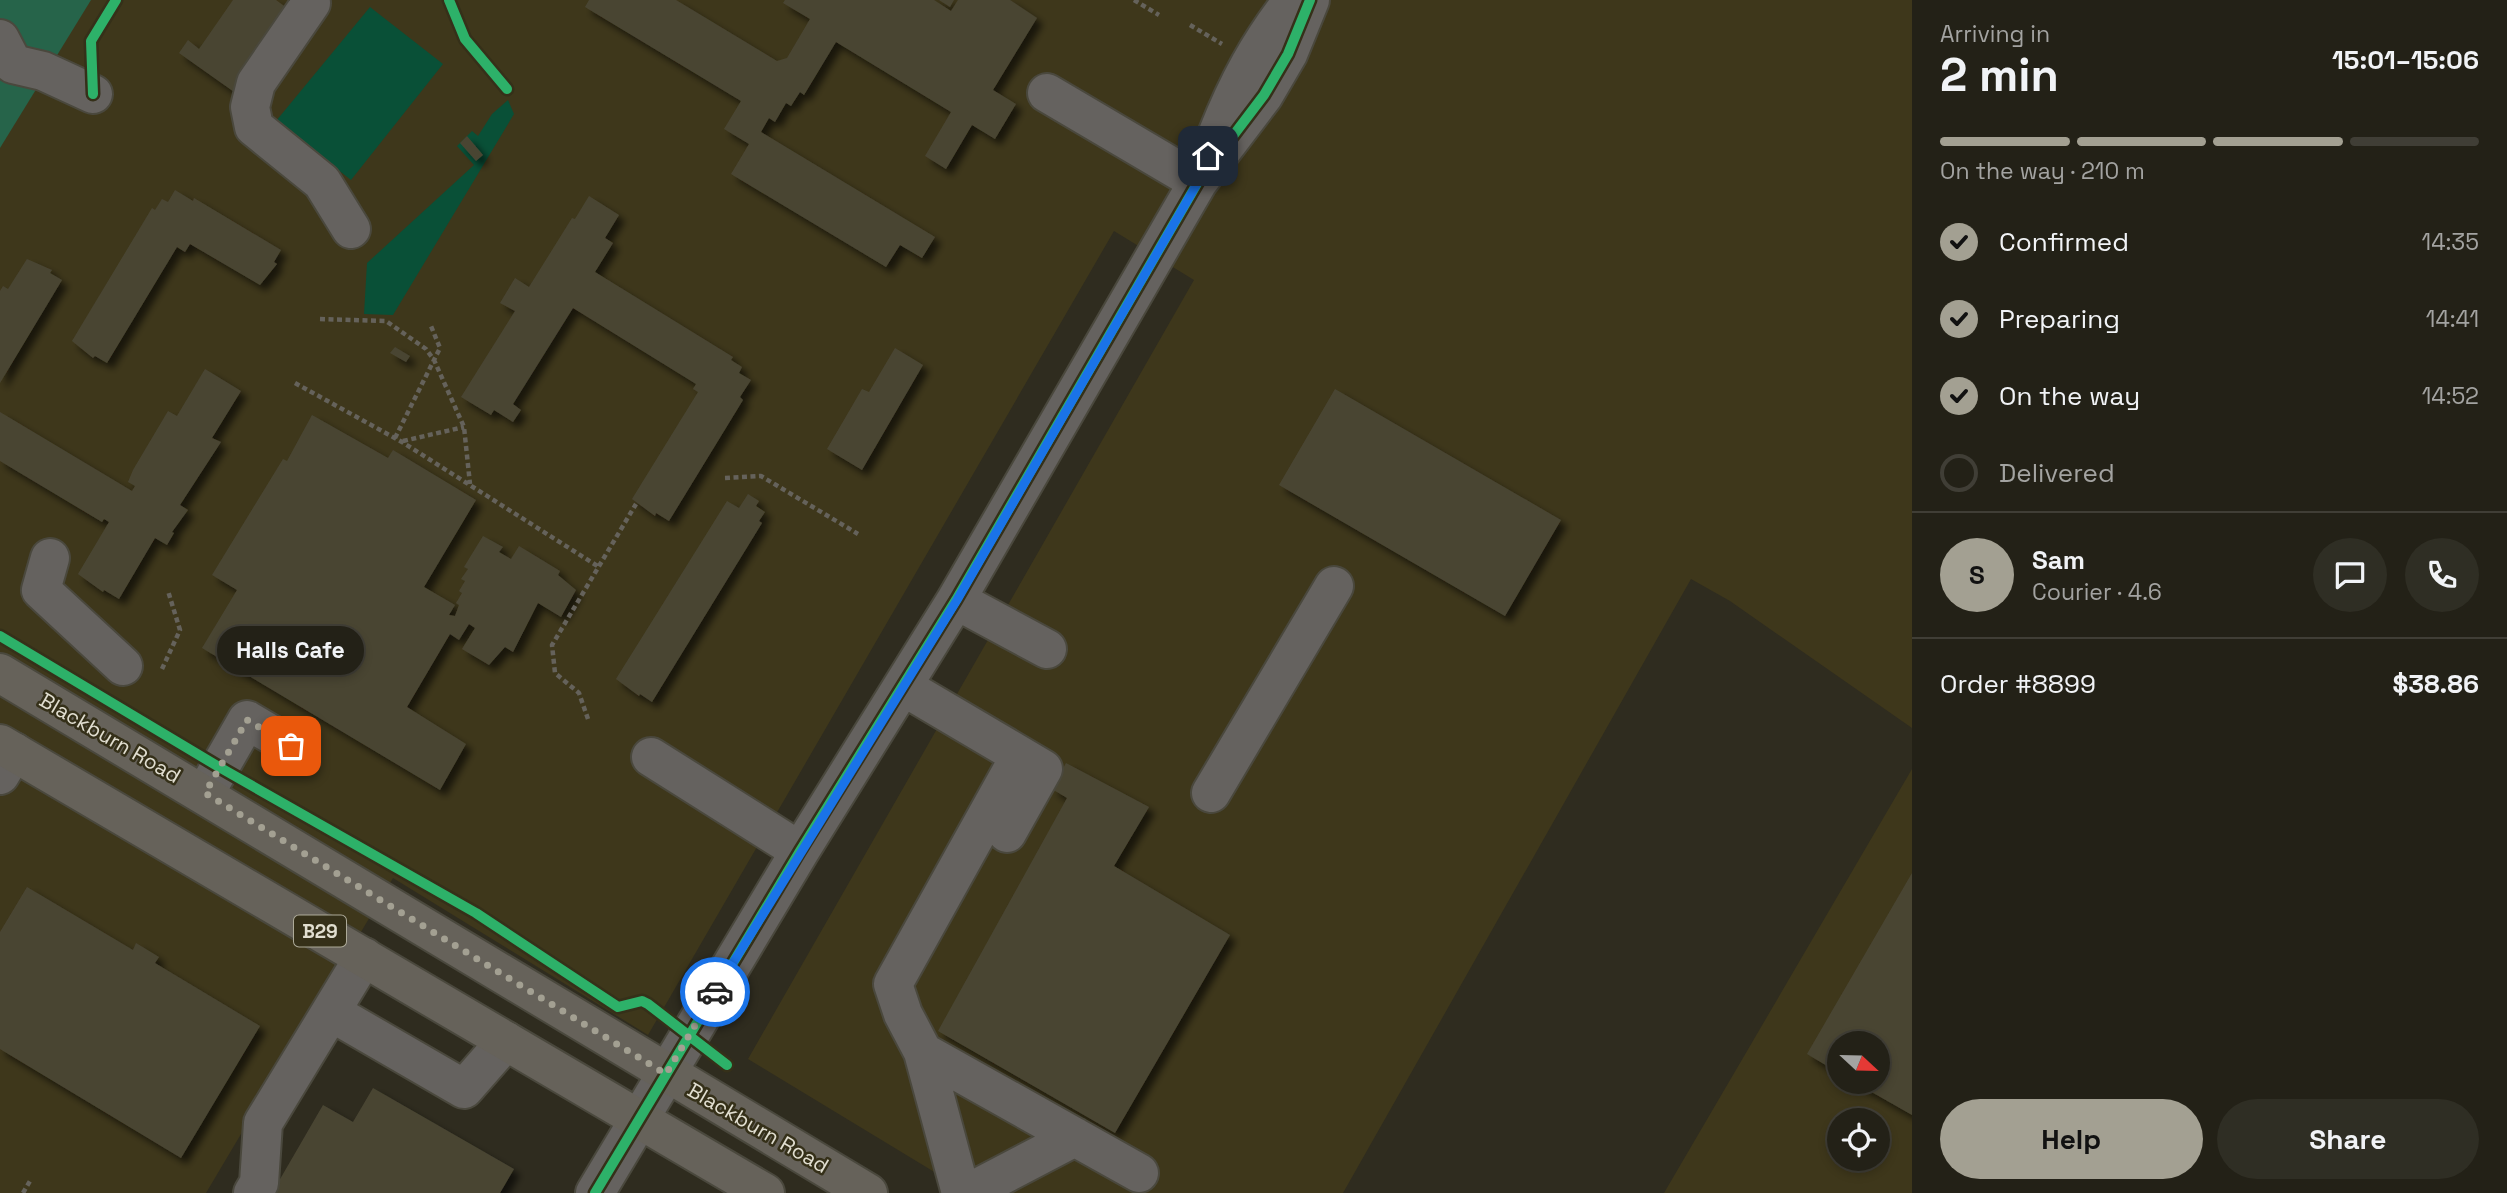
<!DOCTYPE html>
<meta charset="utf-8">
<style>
:root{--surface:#232117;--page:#2f2e24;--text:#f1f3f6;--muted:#a3a3a1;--line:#403e36;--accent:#a3a092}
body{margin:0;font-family:"Space Grotesk",sans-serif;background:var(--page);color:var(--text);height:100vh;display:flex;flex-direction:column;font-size:26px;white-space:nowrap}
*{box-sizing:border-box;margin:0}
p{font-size:23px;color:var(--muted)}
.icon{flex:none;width:38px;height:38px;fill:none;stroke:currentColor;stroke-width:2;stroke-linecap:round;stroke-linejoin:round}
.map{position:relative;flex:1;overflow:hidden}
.details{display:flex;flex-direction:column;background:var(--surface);width:595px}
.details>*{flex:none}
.needle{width:46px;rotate:112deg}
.tools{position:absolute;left:1827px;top:1031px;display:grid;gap:14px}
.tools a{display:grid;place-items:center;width:63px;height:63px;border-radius:50%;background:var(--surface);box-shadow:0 4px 10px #0003,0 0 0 2px var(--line);font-size:35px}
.pin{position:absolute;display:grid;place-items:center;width:60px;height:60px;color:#fff;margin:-30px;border-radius:14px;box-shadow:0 4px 10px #0006}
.courier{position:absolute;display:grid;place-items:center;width:70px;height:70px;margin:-35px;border:5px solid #1a73e8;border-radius:50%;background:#fff;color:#222;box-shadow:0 2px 9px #0007}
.bubble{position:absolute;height:49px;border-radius:24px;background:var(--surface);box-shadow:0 4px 10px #0003,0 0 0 2px var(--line);font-size:23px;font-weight:800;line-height:49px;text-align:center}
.headline em{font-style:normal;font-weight:800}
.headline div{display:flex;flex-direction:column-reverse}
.headline{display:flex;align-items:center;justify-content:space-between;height:119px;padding:0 28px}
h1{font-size:46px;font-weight:800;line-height:52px}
.bar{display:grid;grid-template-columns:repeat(4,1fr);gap:10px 7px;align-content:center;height:84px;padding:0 28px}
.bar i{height:9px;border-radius:5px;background:var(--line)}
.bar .active{background:var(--accent)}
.bar p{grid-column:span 4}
.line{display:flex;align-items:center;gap:18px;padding:0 28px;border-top:2px solid var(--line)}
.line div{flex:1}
.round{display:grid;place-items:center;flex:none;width:74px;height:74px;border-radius:37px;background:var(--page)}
ol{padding:0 28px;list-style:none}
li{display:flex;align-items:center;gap:21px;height:77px}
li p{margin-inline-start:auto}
li .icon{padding:7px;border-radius:50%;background:var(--accent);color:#111;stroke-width:4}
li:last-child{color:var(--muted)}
li i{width:38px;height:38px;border:4px solid var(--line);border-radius:50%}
.button{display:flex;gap:14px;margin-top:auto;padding:14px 28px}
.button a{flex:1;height:80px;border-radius:42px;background:var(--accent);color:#111;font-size:28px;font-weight:800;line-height:80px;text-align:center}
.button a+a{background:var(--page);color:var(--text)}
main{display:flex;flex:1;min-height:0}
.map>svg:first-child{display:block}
.built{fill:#3e371b;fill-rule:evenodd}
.green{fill:#095037}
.forest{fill:#26644a}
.building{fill:#494533;filter:url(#shadow)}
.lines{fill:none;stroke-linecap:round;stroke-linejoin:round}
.minor-casing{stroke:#4a483d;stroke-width:42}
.major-casing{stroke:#4a483d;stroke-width:42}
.path{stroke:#65625b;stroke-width:4.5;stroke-dasharray:5 3.5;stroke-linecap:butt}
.minor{stroke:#65625f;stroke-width:38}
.major{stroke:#66625a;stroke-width:38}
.cycleway-casing{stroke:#353019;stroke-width:15}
.cycleway{stroke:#2db169;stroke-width:10}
.done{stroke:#a3a092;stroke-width:7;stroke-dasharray:0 12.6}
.route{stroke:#1a73e8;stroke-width:9}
.labels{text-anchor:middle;stroke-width:5;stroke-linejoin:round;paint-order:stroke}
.shield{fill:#353019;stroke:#adaa99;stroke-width:2}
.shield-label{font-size:19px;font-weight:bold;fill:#e1ded0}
.street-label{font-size:21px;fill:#e1ded0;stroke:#353019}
</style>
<main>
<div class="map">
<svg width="1912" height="1193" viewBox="0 0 1912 1193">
<defs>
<filter id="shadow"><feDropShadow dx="6" dy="6" stdDeviation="3.5" flood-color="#0009"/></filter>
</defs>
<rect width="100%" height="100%" fill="#2f2c1f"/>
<path class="built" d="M0,0h1912v728l-182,-127 -39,-22 -348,614h-374l-221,-134 446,-779 -80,-49 -466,804 -255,-157 -187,315h-206z
M1912,769v424h-248zM1839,1043h39v39h-39zM1839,1120h39v38h-39z"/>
<path class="green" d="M370,7l73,57 -92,116 -75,-59z
M508,100l6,14 -121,201 -29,-1 3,-51 107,-98 -17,-19 15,-15 6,5 14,-22z"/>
<path class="forest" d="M0,0h91l-91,148z"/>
<path class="building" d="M233,0h43l19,14 -58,80 -58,-41 9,-13 11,9z
M589,0h87l101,61 10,-3 23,-39 -27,-16 2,-3h149l17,11 7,-11h52l27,18 -44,72 23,14 -21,35 -23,-14 -26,44 -21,-13 26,-44 -115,-70 -32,53 -4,-3 -9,14 -5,-3 -11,19 -6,-4 -8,14 174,105 -13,21 -22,-13 -14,22 -155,-93 18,-30 -25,-15 17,-28 -156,-94z
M939,0h15l-4,7z
M467,136l16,19 -7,6 -16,-18z
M175,190l18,11 1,-3 87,52 -7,12 3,2 -17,21 -70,-41 -5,8 -8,-5 -70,116 -12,-7 -2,2 -21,-17 80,-133 3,2 7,-11 6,3z
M589,196l30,19 -14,23 8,5 -18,29 138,85 -2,3 11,7 -3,6 12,7 -11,17 3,3 -74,121 -13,-8 -1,3 -23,-17 66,-107 -5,-3 3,-5 -123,-76 -60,96 8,6 -8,12 -19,-12 -3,5 -30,-18 54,-86 -15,-8 15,-25 14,9 43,-69 3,1z
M27,259l25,11 -2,3 12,7 -62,103v-92l3,-5 5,3z
M395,347l15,9 -4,6 -16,-9z
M895,348l28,17 -61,105 -35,-21 35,-60 7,3z
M205,369l36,22 -29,47 9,4 -41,63 8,5 -16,22 2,1 -7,12 -12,-7 -36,61 -15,-9 -1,2 -25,-18 31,-52 -5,-3 -2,3 -102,-61v-49l132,79 3,-5 -7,-4 5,-12 35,-59 9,5z
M1335,389l226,131 -56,96 -226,-131z
M312,415l76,43 5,-8 83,50 -52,87 31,18 -6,10 6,1 4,-11 -3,-2 6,-10 -3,-2 6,-10 -4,-2 7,-10 -4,-2 19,-31 20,11 -4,5 12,7 8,-13 41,25 -2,4 18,15 -15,27 -23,-14 -25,49 -8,-5 -16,18 -27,-16 13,-21 -6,-4 -10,16 -9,-6 -43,73 59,37 -26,46 -238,-142 35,-58 -25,-15 71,-116 4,2z
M748,494l11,7 -3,5 9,6 -6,9 3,2 -110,179 -12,-8 -1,2 -23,-17 111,-178 12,7z
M1066,763l83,44 -35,59 116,69 -115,198 -177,-102 129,-233 -15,-9z
M1912,873v242l-58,-33h24v-39h-39v30l-32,-19z
M27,887l106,63 3,-7 23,14 -4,6 105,63 -79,132 -181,-109v-117z
M373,1088l141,81 -14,24h-228l51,-88 30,17z"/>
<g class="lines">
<defs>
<path id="minor" d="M309,0l2,3 -55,80 -6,24 4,20 68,55 29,47
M0,39l13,25 30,7 50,23
M1047,93l151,89
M1217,135c20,-51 42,-92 76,-135
M50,558l-9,32 82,76
M956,600l91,49
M904,687l139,82 -36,64
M1020,756l-127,228 10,30 20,38 216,121
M651,757l149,94
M0,775l14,-23
M205,793l42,-73 44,26
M1211,793l123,-207
M331,1012l133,77 42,-48
M923,1052l38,141
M253,1193l6,-10 4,-60 101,-166
M595,1193l205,-342 156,-251 242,-418 66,-87 24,-41 22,-54
M968,1193l107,-56"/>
<path id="major" d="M0,673l868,520
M0,744l765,449"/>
</defs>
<use href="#minor" class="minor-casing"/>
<use href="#major" class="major-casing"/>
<path class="path" d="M1134,0l25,15
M1190,25l32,19
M320,319l66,2 40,28 8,11 30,67 6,57
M295,383l107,59 197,125
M395,438l45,-90 -9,-22
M403,441l61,-14
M725,478l36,-2 97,58
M162,669l18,-39 -12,-39
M588,719l-9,-26 -24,-20 -3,-28 84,-141
M23,1193l7,-12"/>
<use href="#minor" class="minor"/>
<use href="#major" class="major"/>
<defs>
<path id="cycleway" d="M449,0l16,39 42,50
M93,94l-2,-53 25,-41
M0,636l219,131 257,146 142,94 24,-6 6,3 79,61
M595,1193l205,-342 156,-251 242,-418 66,-87 24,-41 22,-54"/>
</defs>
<use href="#cycleway" class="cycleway-casing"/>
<use href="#cycleway" class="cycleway"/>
</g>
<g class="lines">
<path class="done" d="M291,746l-44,-26 -42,73 461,281 49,-82"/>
<path class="route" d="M715,992l242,-392 241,-418 10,-26"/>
</g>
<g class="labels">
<rect class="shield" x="294" y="915.5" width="52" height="31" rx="5"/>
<g class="shield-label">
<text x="320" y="938">B29</text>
</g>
<g class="street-label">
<text transform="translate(110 738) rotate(30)" y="7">Blackburn Road</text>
<text transform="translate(758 1128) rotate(30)" y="7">Blackburn Road</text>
</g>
</g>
</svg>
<div class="tools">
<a><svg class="needle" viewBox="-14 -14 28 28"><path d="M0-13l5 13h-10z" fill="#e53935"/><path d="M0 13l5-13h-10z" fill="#a3a3a1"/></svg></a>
<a><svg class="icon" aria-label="locate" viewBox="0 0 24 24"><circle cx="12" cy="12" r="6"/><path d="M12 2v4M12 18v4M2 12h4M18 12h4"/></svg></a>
</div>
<div class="pin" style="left:291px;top:746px;background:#ea580c"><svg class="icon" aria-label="bag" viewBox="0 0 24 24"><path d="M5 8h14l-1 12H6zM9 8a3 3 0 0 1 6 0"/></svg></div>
<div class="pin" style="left:1208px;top:156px;background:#1f2937"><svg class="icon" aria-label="home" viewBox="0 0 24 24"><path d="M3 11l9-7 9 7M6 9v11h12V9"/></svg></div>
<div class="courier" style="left:715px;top:992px"><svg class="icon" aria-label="car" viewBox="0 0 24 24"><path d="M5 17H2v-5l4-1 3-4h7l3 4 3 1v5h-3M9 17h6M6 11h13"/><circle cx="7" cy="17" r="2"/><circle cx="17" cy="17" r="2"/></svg></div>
<div class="bubble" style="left:217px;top:626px;width:147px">Halls Cafe</div>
</div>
<section class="details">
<div class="headline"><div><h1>2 min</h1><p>Arriving in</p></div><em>15:01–15:06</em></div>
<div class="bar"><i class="active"></i><i class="active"></i><i class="active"></i><i></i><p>On the way · 210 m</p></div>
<ol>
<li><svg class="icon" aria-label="check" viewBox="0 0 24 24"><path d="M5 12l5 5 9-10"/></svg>Confirmed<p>14:35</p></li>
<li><svg class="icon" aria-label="check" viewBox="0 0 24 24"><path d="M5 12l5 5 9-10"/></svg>Preparing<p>14:41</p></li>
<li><svg class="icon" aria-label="check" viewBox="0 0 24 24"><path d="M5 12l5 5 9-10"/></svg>On the way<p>14:52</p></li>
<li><i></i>Delivered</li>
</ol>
<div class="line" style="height:126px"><b class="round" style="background:var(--accent);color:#111">S</b><div><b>Sam</b><p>Courier · 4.6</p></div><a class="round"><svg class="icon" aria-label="chat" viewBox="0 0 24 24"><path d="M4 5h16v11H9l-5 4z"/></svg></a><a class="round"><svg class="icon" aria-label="phone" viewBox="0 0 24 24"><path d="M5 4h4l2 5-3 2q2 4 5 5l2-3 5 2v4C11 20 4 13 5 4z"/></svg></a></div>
<div class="line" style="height:91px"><div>Order #8899</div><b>$38.86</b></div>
<div class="button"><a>Help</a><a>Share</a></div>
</section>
</main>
